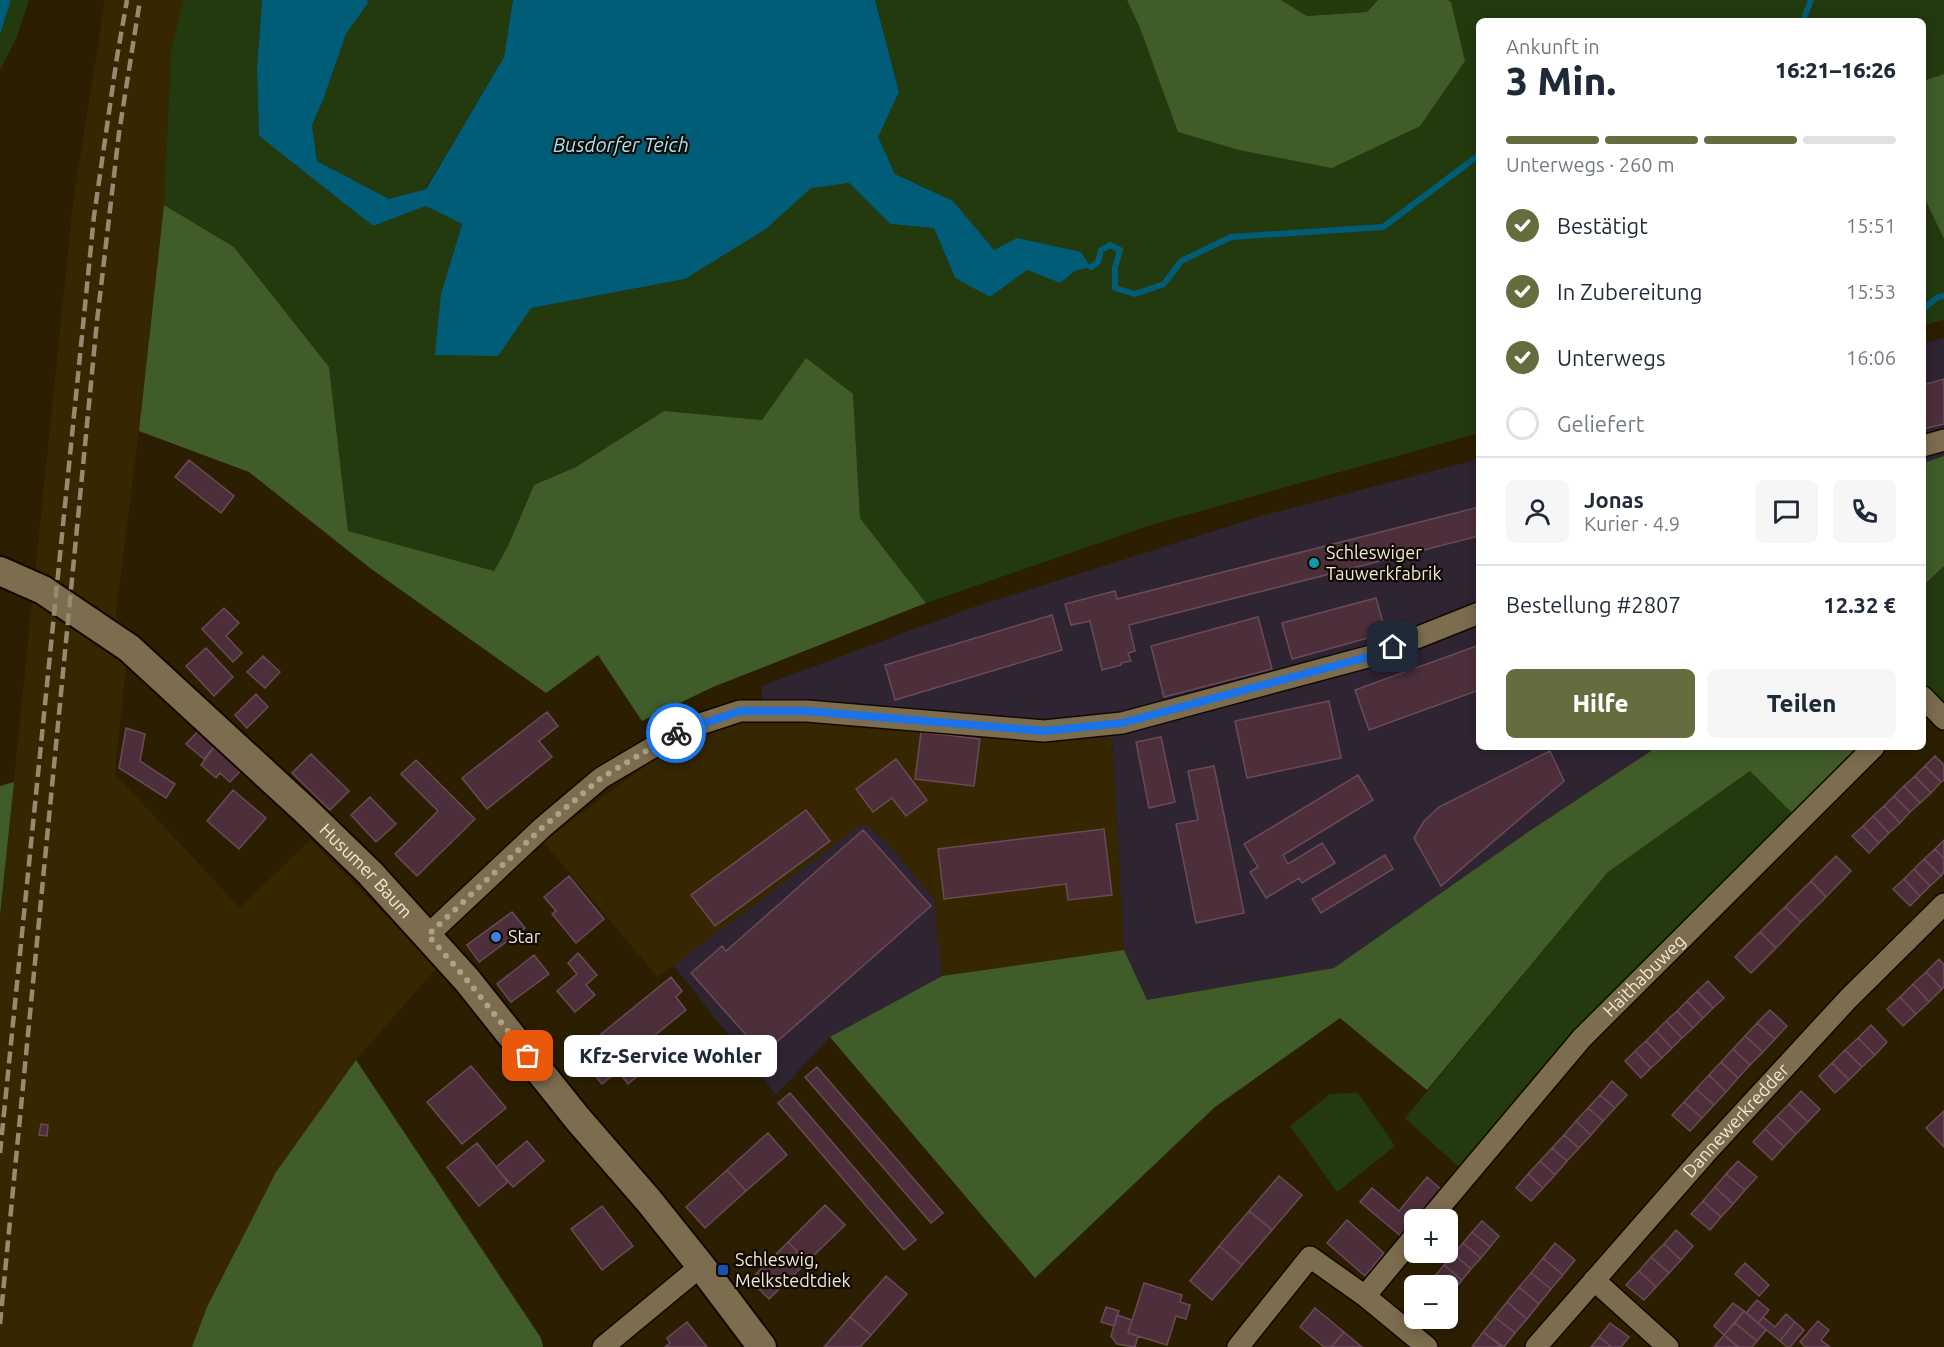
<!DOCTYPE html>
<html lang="de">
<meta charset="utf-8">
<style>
:root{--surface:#fff;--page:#f6f6f7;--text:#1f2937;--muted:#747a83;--line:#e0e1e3;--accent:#656d3e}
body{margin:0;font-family:Ubuntu,sans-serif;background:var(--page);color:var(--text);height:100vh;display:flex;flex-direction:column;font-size:22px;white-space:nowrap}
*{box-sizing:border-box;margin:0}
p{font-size:20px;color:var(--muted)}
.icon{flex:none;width:33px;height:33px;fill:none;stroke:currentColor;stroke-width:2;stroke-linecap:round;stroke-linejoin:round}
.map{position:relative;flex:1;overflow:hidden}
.drawer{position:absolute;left:1476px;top:18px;width:450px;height:732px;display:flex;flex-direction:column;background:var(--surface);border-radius:9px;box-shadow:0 3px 15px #0003}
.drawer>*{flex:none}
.fabs{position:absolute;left:1404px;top:1209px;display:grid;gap:12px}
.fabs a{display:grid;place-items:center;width:54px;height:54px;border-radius:9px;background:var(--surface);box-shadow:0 3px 15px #0003;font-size:30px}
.pin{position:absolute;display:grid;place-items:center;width:51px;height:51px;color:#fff;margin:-26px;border-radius:12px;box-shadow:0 3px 9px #0006}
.courier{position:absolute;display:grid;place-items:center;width:60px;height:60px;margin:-30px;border:4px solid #1a73e8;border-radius:50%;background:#fff;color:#222;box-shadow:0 2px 8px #0007}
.bubble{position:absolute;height:42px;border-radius:9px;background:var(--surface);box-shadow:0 3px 15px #0003;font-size:20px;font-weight:800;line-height:42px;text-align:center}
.summary em{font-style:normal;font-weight:800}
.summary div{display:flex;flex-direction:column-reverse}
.summary{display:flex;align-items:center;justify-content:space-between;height:102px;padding:0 30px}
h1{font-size:39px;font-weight:800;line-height:45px}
.bar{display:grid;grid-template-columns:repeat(4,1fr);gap:9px 6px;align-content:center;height:72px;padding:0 30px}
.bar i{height:8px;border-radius:4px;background:var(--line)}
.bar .selected{background:var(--accent)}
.bar p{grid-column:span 4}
.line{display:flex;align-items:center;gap:15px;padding:0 30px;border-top:2px solid var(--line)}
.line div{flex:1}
.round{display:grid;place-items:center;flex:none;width:63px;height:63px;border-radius:9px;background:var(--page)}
ol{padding:0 30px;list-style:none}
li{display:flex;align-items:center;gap:18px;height:66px}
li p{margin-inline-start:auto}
li .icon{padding:6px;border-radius:50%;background:var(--accent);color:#fff;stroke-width:4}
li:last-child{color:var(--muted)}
li i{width:33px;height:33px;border:3px solid var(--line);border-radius:50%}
.primary-button{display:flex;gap:12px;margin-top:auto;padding:12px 30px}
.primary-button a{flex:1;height:69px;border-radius:9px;background:var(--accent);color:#fff;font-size:24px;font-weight:800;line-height:69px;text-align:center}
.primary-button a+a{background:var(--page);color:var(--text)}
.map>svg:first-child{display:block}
.commercial{fill:#2f2432}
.built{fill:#372700}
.green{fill:#233a0e}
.forest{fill:#405d29}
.water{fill:#015c77}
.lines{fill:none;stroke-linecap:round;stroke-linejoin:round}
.stream{stroke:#015c77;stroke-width:6}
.building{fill:#4d2f3c;stroke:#6b4a58;stroke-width:1.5}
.street-casing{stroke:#130900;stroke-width:24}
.secondary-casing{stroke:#130900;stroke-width:32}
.street{stroke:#7c6d4e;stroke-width:21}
.secondary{stroke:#7c6d4e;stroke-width:28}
.rail{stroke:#958b73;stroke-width:4.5;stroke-dasharray:12 6;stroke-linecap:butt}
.done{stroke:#aca28c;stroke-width:6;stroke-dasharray:0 10.8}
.route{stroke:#1a73e8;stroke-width:8}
.culture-dot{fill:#0f9aa8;stroke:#100a02;stroke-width:2}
.shop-dot{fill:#3f7fe0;stroke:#100a02;stroke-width:2}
.transit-dot{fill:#1a4fb4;stroke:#100a02;stroke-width:2}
.labels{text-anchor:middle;stroke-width:4.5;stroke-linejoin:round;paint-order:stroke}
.poi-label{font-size:18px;fill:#f1e9d7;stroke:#100a02;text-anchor:start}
.street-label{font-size:18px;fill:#f1e9d7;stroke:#100a02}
.water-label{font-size:20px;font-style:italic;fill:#a7e1fb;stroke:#100a02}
</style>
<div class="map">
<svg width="1944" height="1347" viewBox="0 0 1944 1347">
<rect width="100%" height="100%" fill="#2c1f01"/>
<path class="commercial" d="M1944,338v118l-21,7v-120z
M1479,459v288h178l-129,85 -194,136 -187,32 -23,-50 -12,-211 -58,1 -289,-22 -4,-32 210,-78 287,-91z
M863,822l27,23 44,54 8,77 -112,61 -54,58 -103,-130z"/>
<path class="built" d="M105,0h78l-12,52 -7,153 -25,226 -23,181 10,54 -11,108 125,134 70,-68 113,112 31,-4 -98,112 -80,112 -69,135 -15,40h-192v-432l73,-712z
M764,718l290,22 58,-2 12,212 -182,26 -8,-77 -44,-54 -27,-22 -205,154 -115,-135 114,-85 64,-30z"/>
<path class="green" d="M11,0h18l-13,39 -16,31v-35z
M183,0h79l-5,68 2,68 114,90 53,-20 36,18 -21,70 90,14 154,-29 81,-50 45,-42 38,-4 41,41 44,4 21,50 72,-9 32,14 16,-12 16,-4 -10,-15 -87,-1 -41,-50 -58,-27 -18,-37 22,-45 -24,-92h252l13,28 325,33 -14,-59 -3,-2h496v74l-21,7v-60h-444v412l-325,91 -228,79 -66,-85 -7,-124 -91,26 -98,-9 -88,56 -42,18 -26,61 -14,25 -146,-40 -19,-164 -95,-120 -70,-42 7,-153z
M367,0h146l-9,57 -79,132 -36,10 -72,-38 -5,-36 11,-25 23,-66 22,-31z
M1281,0h97l-11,12 -60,4z
M1923,195l21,44v81l-21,5z
M1944,566v140l-21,-21v-99z
M1750,771l46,46 -224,214 -110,139 -57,-52 203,-246z
M1358,1093l37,53 -58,46 -47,-66 40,-32z"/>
<path class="forest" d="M1127,0h154l26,16 60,-4 11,-12h70l3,2 14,59 -45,65 -88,42 -93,-18 -61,-18 -38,-104z
M1944,74v165l-21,-44v-114z
M164,205l70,42 95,120 19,164 146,40 14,-25 26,-61 42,-18 88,-56 98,9 44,-62 47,36 7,124 66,85 -213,84 -71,34 -44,-66 -52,38 -176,-125 -121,-96 -110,-41z
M1944,456v110l-21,20v-123z
M1657,747h206l-67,70 -46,-46 -142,101 -181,218 -87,-72 -125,89 -180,171 -205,-241 112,-61 182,-26 23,50 187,-32 194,-136z
M14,782l-14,133v-129z
M356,1060l185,278 2,9h-351l15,-40 69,-135z"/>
<path class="water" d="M0,0h11l-11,35z
M262,0h105l1,3 -22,31 -23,66 -11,25 5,36 72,38 37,-10 78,-132 9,-57h362l24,92 -21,45 17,37 58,27 41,49 23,-12 64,14 10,15 -16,4 -15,12 -33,-13 -37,27 -35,-19 -21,-50 -44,-4 -41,-41 -38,5 -45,41 -81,50 -154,29 -33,48 -63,-1 6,-61 21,-70 -36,-18 -53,20 -114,-90 -2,-68z"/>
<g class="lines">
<path class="stream" d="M1803,21l8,-21
M1091,267l7,-5 3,-12 9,-5 10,5 -5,18v20l20,6 29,-10 17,-23 50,-24 152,-10 96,-72
M1923,309l15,-12 6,-1"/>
</g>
<path class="building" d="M1944,379v45l-21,5v-44z
M189,460l45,36 -13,17 -46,-36z
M1479,507v29l-350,89 6,26 -7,2 3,8 -10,2v2l-19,5 -12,-49 -19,4 -6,-21 50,-13 2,8z
M1376,598l10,35 -94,26 -10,-36z
M224,608l15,15 -13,13 16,17 -9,9 -31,-33z
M1052,615l10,35 -167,50 -10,-35z
M1258,617l14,52 -108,28 -13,-51z
M1479,645v45l-110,40 -14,-40z
M206,648l27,29 -19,19 -28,-30z
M263,656l17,16 -15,16 -18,-16z
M256,694l12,13 -21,21 -12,-13z
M1329,701l12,57 -94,20 -12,-57z
M547,712l11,14 -19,15 13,16 -65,52 -25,-31z
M126,728l19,6 -5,27 35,23 -9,14 -47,-30z
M200,729l17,14 -13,16 -18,-15z
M921,732l59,7 -6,47 -59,-7z
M1161,737l14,65 -26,6 -13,-66z
M217,743l27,24 -14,15 -10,-9 -4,5 -15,-13z
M1550,751l14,30 -123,105 -27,-48 10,-17 15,-14z
M311,754l38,37 -19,19 -38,-37z
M1935,756l9,9v15l-3,2 -16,-16z
M896,759l31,41 -21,16 -14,-18 -19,14 -17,-23z
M416,760l59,59 -58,57 -22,-22 43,-43 -37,-37z
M1214,766l30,147 -48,10 -20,-99 22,-4 -10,-49z
M1925,766l16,16 -10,11 -16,-17z
M1358,775l15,25 -90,55 5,9 34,-21 13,20 -33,20 -3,-5 -33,20 -16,-26 8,-5 -14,-23z
M1915,776l16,17 -11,10 -16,-17z
M1904,786l16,17 -10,9 -16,-16z
M233,790l33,28 -27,31 -32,-28z
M1894,796l16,16 -10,11 -16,-17z
M370,797l26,27 -20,18 -25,-27z
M1884,806l16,17 -11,10 -16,-17z
M806,810l24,31 -115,85 -24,-31z
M1873,816l16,17 -10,10 -16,-17z
M1863,826l16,17 -10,10 -17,-17z
M1104,829l8,66 -44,5 -2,-16 -122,15 -6,-50z
M863,830l68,76 -168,148 -72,-81 31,-27 4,5z
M1944,840v19l-9,-10z
M1935,849l9,10v13l-3,4 -17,-17z
M1385,855l8,14 -72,44 -9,-14z
M1836,856l15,15 -25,26 -15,-16z
M1924,859l17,17 -11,10 -16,-17z
M1914,869l16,17 -10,10 -16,-17z
M569,876l35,43 -28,24 -24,-29 4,-3 -12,-14z
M1904,879l16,17 -10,10 -17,-17z
M1811,881l15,16 -25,25 -16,-15z
M1785,907l16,15 -25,26 -16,-16z
M512,912l13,16 -46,34 -12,-17z
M1760,932l16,16 -25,25 -16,-16z
M578,953l19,22 -11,10 9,10 -20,17 -18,-21 20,-17 -9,-11z
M534,955l15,19 -38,28 -14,-18z
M1939,959l5,6v22l-2,2 -16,-17z
M1926,972l16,17 -13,13 -16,-18z
M671,977l11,14 -6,6 10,13 -53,43 13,16 -18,15 -10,-13 -16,13 -19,-23 -3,4 -7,-8z
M1708,981l16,17 -11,10 -16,-17z
M1913,984l16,18 -13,12 -16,-17z
M1697,991l16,17 -10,10 -16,-17z
M1900,997l16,17 -13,12 -16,-17z
M1687,1001l16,17 -10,10 -16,-17z
M1770,1010l17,16 -12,13 -18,-16z
M1677,1011l16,17 -11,10 -16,-17z
M1666,1021l16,17 -10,10 -16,-17z
M1757,1023l18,16 -12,13 -18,-16z
M1871,1025l16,17 -12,13 -17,-17z
M1656,1031l16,17 -10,10 -16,-17z
M1745,1036l18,16 -13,13 -17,-16z
M1858,1038l17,17 -13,12 -17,-17z
M1646,1041l16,17 -11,10 -16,-17z
M1733,1049l17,16 -12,13 -17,-16z
M1845,1050l17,17 -13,13 -17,-17z
M1635,1051l16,17 -10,10 -16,-17z
M1721,1062l17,16 -12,14 -17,-17z
M1832,1063l17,17 -14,13 -16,-17z
M471,1066l35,42 -44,36 -35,-42z
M817,1067l126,146 -12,10 -126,-146z
M1709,1075l17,17 -12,13 -18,-16z
M1612,1081l15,14 -12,13 -15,-13z
M1696,1089l18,16 -12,13 -18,-16z
M1801,1091l19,18 -12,13 -19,-18z
M790,1093l126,147 -12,10 -126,-147z
M1600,1095l15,13 -12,13 -15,-13z
M1684,1102l18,16 -12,13 -18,-16z
M1789,1104l19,18 -12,12 -19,-18z
M1588,1108l15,13 -12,14 -15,-14z
M1944,1111v36l-18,-19z
M1777,1116l19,18 -12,13 -19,-18z
M1576,1121l15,14 -12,13 -15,-13z
M41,1124l7,1 -1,11 -8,-1z
M1765,1129l19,18 -12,13 -19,-18z
M768,1133l19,22 -41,36 -19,-21z
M1564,1135l15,13 -12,13 -15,-13z
M527,1141l17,20 -31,26 -17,-20z
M477,1143l31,39 -29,24 -32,-39z
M1552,1148l15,13 -12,14 -15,-14z
M1540,1161l15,14 -12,13 -15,-14z
M1738,1161l19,16 -12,13 -19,-16z
M727,1170l19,21 -41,37 -19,-21z
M1528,1174l15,14 -12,13 -15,-13z
M1726,1174l19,16 -12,14 -18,-17z
M1279,1176l23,19 -30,35 -23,-19z
M1427,1177l15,13 -24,30h-4v3l-11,15 -43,-36 12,-14 27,23z
M1715,1187l18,17 -12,13 -18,-16z
M1703,1201l18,16 -11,13 -19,-16z
M825,1205l20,20 -38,37 -19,-20z
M602,1206l31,40 -31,24 -31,-41z
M1249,1211l23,19 -30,35 -23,-19z
M1347,1220l37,33 -19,23 -38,-33z
M1482,1221l17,15 -9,11 -18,-15z
M1676,1230l17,16 -12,14 -17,-16z
M1472,1232l18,15 -9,11 -18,-15z
M788,1242l19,20 -38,37 -19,-19z
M1463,1243l18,15 -10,11 -17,-15z
M1555,1243l20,17 -12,15 -20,-17z
M1664,1244l17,16 -12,13 -18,-16z
M1219,1246l23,19 -30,35 -22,-19z
M1454,1254l17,15 -9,11 -18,-15z
M1651,1257l18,16 -13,14 -17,-16z
M1543,1258l20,17 -12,14 -20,-16z
M1745,1263l24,22 -10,11 -24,-22z
M1444,1265l18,15 -9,11 -18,-15z
M1639,1271l17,16 -12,13 -18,-15z
M1531,1273l20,16 -12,15 -20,-17z
M886,1276l21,18 -36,41 -21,-18z
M1435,1276l11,10h-19z
M1144,1283l38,12 -2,7 10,3 -4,14 -10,-3 -9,29 -39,-12z
M1519,1287l20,17 -12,15 -20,-17z
M1414,1300v15l-7,-6z
M1757,1300l12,10 -11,13 -12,-10z
M1507,1302l20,17 -12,14 -20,-16z
M1733,1303l11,8 -20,24 -10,-9z
M1106,1307l13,4 -5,15 -13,-4z
M1315,1308l29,24 -13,15h-7l-24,-20z
M1744,1311l22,19 -9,11 -22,-18z
M1786,1314l9,8 -15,19 -22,-18 5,-6 12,10z
M1117,1315l15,5 -4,13 10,3 -3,11 -18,-3 -6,-8z
M850,1317l21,18 -11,12h-36z
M1495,1317l20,16 -11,14 -21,-15z
M1818,1321l11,9 -8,10 9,7h-24l-6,-5z
M687,1322l20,25h-42l5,-4 -3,-5z
M1795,1322l9,8 -14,17h-3l-7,-6z
M1610,1323l19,14 -8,10h-9l-13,-10z
M1735,1323l22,18 -5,6h-13l-15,-12z
M1344,1332l18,15h-31z
M1483,1332l19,15h-30z
M1724,1335l14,12h-24z
M1599,1337l13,10h-21z"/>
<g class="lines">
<defs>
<g id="street">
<path d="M1923,446l21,-6"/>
<path d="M1923,697l21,22"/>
<path d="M428,935l115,-108 58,-49 81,-48 58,-19h67l237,20 78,-8 249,-67 108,-43"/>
<path id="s1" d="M1429,1220l153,-182 292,-291"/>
<path d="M1594,1280l74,67"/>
<path d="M1365,1296l49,-59"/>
<path d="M603,1347l98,-81"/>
<path d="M1238,1347l72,-90 55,39 62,51"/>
<path id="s2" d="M1536,1347l169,-193 143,-155 96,-95"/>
</g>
<g id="secondary">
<path id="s3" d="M0,571l43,19 86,58 177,163 64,62 97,107 110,138 72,83 52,65 61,81"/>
</g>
</defs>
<use href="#street" class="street-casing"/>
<use href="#secondary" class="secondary-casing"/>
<use href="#street" class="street"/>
<use href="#secondary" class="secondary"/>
<path class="rail" d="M0,1153l94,-937 23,-159 10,-57
M0,1324l97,-1003 22,-188 21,-133"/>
</g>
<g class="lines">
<path class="done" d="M528,1056l-61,-76 -39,-45 115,-108 58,-49 75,-45"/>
<path class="route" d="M676,733l64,-22h67l237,20 78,-8 249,-67 22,-9"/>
</g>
<circle class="culture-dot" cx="1314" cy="563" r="6"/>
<circle class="shop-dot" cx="496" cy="937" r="6"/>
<rect class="transit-dot" x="717" y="1264" width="12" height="12" rx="3"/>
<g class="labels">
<g class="poi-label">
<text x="1326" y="559">Schleswiger<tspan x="1326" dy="21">Tauwerkfabrik</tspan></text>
<text x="508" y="943">Star</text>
<text x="735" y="1266">Schleswig,<tspan x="735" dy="21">Melkstedtdiek</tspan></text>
</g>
<g class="street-label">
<text dy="6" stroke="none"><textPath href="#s3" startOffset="476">Husumer Baum</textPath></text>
<text dy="6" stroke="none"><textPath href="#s1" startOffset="326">Haithabuweg</textPath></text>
<text dy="6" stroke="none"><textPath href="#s2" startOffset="302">Dannewerkredder</textPath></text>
</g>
<g class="water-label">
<text x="621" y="152">Busdorfer Teich</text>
</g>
</g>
</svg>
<div class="fabs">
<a>+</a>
<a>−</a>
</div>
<div class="pin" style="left:528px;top:1056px;background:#ea580c"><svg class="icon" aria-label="bag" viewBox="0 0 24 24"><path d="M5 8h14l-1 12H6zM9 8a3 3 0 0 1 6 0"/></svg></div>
<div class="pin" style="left:1393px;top:647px;background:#1f2937"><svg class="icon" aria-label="home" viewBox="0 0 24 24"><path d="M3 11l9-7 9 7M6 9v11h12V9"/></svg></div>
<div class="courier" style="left:676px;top:733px"><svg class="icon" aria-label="bike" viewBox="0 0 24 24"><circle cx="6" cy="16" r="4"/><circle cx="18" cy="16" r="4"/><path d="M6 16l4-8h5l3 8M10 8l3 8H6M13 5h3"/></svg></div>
<div class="bubble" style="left:564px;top:1035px;width:213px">Kfz-Service Wohler</div>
<section class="drawer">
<div class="summary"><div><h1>3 Min.</h1><p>Ankunft in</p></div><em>16:21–16:26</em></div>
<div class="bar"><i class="selected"></i><i class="selected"></i><i class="selected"></i><i></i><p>Unterwegs · 260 m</p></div>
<ol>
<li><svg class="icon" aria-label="check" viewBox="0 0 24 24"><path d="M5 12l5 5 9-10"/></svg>Bestätigt<p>15:51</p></li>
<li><svg class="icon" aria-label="check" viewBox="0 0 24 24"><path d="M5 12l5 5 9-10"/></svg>In Zubereitung<p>15:53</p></li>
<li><svg class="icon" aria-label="check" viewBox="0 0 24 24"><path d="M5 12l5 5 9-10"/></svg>Unterwegs<p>16:06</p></li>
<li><i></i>Geliefert</li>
</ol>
<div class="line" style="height:108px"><a class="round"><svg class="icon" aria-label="person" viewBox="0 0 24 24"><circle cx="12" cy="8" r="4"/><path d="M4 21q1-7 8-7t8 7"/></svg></a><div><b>Jonas</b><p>Kurier · 4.9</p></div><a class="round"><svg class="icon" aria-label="chat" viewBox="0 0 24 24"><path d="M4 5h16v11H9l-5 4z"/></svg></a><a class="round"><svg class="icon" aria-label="phone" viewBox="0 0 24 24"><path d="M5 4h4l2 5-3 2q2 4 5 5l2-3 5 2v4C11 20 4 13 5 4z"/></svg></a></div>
<div class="line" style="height:78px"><div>Bestellung #2807</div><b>12.32 €</b></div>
<div class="primary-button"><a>Hilfe</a><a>Teilen</a></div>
</section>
</div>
